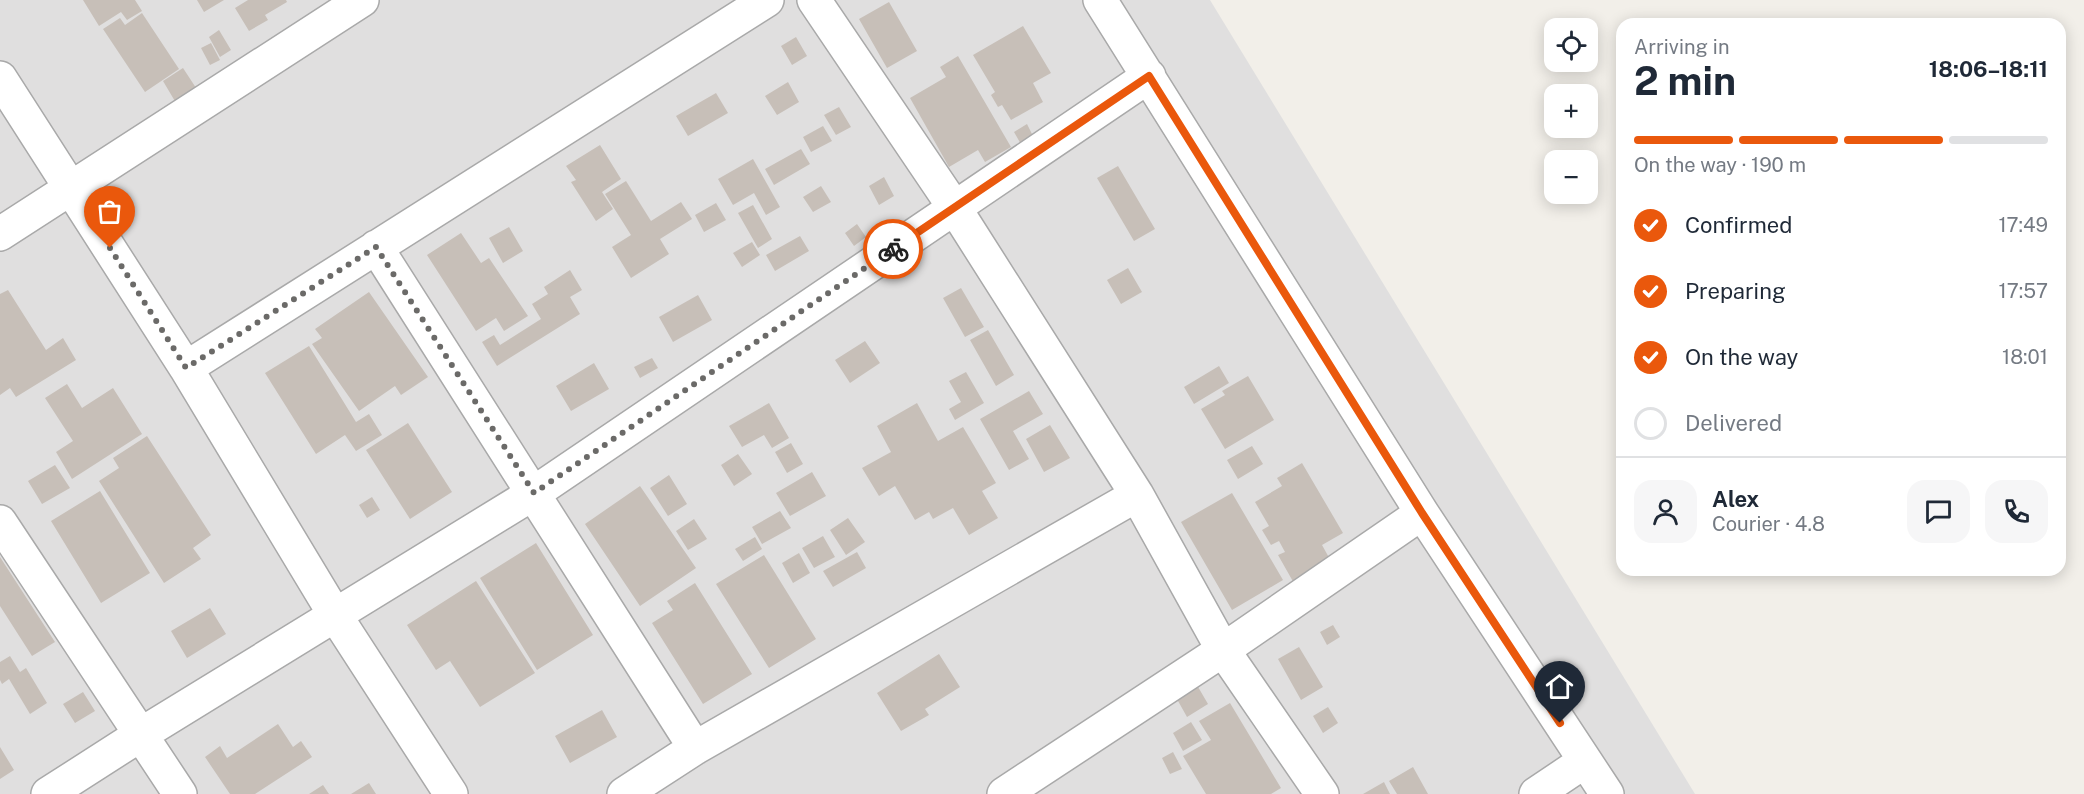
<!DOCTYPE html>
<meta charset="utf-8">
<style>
:root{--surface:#fff;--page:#f6f6f7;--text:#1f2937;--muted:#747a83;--line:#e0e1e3;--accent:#ea580c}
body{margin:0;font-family:"Public Sans",sans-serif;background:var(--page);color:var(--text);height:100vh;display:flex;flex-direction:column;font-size:22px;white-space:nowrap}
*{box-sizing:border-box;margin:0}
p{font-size:20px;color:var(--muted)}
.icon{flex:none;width:33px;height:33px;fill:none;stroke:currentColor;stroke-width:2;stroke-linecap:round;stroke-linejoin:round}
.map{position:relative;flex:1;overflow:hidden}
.side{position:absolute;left:1616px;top:18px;width:450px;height:558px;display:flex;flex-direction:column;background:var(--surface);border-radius:18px;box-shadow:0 3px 15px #0003}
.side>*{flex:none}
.buttons{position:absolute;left:1544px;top:18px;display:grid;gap:12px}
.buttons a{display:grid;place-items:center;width:54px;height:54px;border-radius:12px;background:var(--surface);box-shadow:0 3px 15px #0003;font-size:30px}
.pin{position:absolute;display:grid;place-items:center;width:51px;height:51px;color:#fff;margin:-62px -26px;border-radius:50% 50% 50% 0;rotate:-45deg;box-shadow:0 0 6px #0007}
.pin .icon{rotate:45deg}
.courier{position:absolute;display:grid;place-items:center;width:60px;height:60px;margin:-30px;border:4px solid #ea580c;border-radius:50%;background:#fff;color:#222;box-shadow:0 2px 8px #0007}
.summary em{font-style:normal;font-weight:700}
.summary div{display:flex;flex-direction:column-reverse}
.summary{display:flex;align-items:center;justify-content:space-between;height:102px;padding:0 18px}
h1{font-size:39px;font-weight:700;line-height:45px}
.bar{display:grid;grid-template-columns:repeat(4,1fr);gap:9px 6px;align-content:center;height:72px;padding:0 18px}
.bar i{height:8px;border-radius:4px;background:var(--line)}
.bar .on{background:var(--accent)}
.bar p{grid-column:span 4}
.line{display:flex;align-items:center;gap:15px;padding:0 18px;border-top:2px solid var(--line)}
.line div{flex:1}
.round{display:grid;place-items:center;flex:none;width:63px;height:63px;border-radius:18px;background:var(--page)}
ol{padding:0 18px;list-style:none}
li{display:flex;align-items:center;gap:18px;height:66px}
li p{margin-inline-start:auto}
li .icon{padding:6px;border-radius:50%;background:var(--accent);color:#fff;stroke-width:4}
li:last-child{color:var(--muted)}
li i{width:33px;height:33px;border:3px solid var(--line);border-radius:50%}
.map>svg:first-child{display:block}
.residential{fill:#e0dfdf}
.building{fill:#c7bfb8}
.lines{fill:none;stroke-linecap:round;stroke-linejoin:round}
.minor-casing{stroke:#a9a9a9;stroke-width:36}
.minor{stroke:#fff;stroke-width:33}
.done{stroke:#6b6a68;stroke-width:6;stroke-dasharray:0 10.8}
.route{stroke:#ea580c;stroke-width:8}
</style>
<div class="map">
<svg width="2084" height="794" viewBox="0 0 2084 794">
<rect width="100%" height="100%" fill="#f2efe9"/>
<path class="residential" d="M0,0h1210l485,794h-1695z"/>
<path class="building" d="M83,0h52l7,11 -15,9 -6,-8 -22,14z
M197,0h27l-20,12z
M248,0h38l1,2 -22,13 3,5 -19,11 -14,-23z
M889,2l28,49 -30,17 -28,-49z
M142,13l37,56 -34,23 -42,-63 17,-11 5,7z
M1023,26l28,47 -18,10 10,19 -32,18 -9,-15 -4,2 -7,-12 4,-3 -22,-37z
M219,30l12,20 -11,7 -11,-20z
M796,37l11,19 -15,9 -11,-19z
M211,43l9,17 -10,5 -9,-17z
M958,56l53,91 -26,15 -7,-12 -29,17 -39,-69 36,-21 -6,-10z
M183,68l17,26 -21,14 -16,-27z
M788,82l11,20 -22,13 -12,-19z
M716,93l12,20 -40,23 -12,-20z
M839,107l12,20 -15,8 -12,-20z
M1027,124l7,14 -12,8 -8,-14z
M823,126l9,15 -21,11 -8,-15z
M600,145l21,34 -19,13 11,17 -17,12 -25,-39 5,-2 -10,-14z
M801,149l9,15 -36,21 -9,-16z
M753,159l27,48 -14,8 -12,-22 -21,12 -15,-26z
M1118,166l37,63 -21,12 -37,-63z
M884,177l10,19 -15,9 -10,-19z
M626,181l25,40 30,-19 11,17 -32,20 9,15 -38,24 -19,-31 19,-12 -26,-41z
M821,186l10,16 -18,10 -10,-15z
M716,203l10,17 -22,12 -9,-17z
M753,205l19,34 -14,9 -20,-35z
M857,224l9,13 -12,9 -9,-13z
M509,227l14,24 -20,12 -14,-25z
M461,233l20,30 8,-5 39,58 -24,15 -8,-13 -20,13 -49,-76z
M800,236l9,15 -34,20 -9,-16z
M752,242l8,13 -18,12 -9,-14z
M1128,268l14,24 -21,12 -14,-24z
M570,270l12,20 -12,7 10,17 -83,52 -15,-24 12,-7 6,10 41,-26 -9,-15 16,-10 -4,-7z
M961,288l23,39 -19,10 -22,-39z
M8,290l38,60 17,-12 13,22 -60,37 -6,-9 -10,7v-101z
M369,292l59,85 -27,18 -6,-9 -36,25 -47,-67 10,-6 -7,-9z
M698,295l14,25 -39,22 -14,-25z
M988,330l26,45 -18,11 -26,-46z
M865,341l15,22 -30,20 -15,-23z
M309,346l47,76 13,-8 13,21 -26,16 -11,-16 -29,19 -51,-81z
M652,358l6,10 -18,10 -6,-11z
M594,363l15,26 -38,22 -15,-25z
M1219,366l10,17 -35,21 -10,-17z
M966,372l18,31 -29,17 -6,-11 12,-7 -12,-21z
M1248,376l26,44 -49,29 -24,-40 24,-14 -3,-4z
M67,384l15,24 31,-20 29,46 -70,45 -16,-27 17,-11 -28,-43z
M1029,391l14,23 -30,17 16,28 -20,11 -29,-51z
M769,403l20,35 -17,10 -8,-13 -22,12 -13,-21z
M917,403l21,38 25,-14 33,56 -14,8 16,27 -29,17 -16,-27 -20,11 -4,-7 -14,8 -20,-34 -16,10 -17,-28 29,-16 -14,-26z
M408,423l44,69 -42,27 -44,-69z
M1050,425l20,33 -26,14 -18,-33z
M147,436l64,99 -18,13 8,11 -37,24 -65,-102 20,-13 -6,-10z
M791,443l12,21 -16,9 -12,-21z
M1252,446l11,18 -25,15 -11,-19z
M738,454l14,20 -18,12 -13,-21z
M1302,463l41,70 -21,12 10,18 -37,22 -17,-30 7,-3 -6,-11 -8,4 -9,-15 7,-4 -14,-24 27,-16 -5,-8z
M55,465l15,23 -28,16 -14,-23z
M812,472l14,24 -36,20 -14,-23z
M669,475l18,29 -19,12 -18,-28z
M640,486l56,82 -56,38 -55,-82z
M100,491l50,82 -49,30 -50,-82z
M1232,493l51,87 -51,30 -51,-88z
M372,497l8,13 -13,8 -8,-13z
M780,511l11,17 -29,16 -10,-17z
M848,518l17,24 -19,13 -16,-25z
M694,519l13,20 -19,11 -12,-19z
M823,536l12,21 -21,11 -12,-20z
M755,537l7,12 -19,12 -8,-12z
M536,543l57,92 -56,35 -57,-92z
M857,552l9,16 -33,19 -10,-16z
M799,553l11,20 -17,10 -11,-20z
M764,555l52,84 -47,29 -53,-84z
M0,557l55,85 -23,14 -32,-50z
M476,581l59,92 -55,34 -30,-46 -14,9 -29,-45z
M695,583l57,91 -49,30 -51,-81 21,-13 -6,-9z
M210,608l16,26 -39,24 -16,-27z
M1333,625l7,12 -13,8 -7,-13z
M1299,647l24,40 -22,13 -23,-41z
M939,654l21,33 -35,22 4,6 -28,16 -24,-38z
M10,656l10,16 6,-4 21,35 -17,11 -21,-35 -7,5 -2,-4v-18z
M1194,680l14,24 -21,13 -14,-25z
M83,692l12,19 -20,12 -12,-19z
M1230,703l51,85 -10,6h-65l-23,-38 28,-16 -12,-19z
M1328,707l10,16 -15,10 -10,-17z
M602,710l15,27 -47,26 -15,-27z
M1191,722l11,18 -19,11 -10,-18z
M278,724l15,23 8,-6 11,16 -57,37h-25l-25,-37 15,-11 7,12z
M0,747l14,23 -14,9z
M1173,752l9,17 -12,5 -8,-16z
M1413,767l15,27h-31l-8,-13z
M1384,782l6,12h-27z
M369,783l7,11h-25z
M323,785l6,9h-20z"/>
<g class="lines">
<defs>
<path id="minor" d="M814,0l140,207 183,288 86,155 99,144
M1100,0l322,513 185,281
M0,78l186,290 149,247 116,179
M0,234l362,-234
M376,247l319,501
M186,368l581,-368
M0,522l180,272
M48,794l92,-59 394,-242 615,-417
M624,794l71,-46 442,-253
M1004,794l219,-144 199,-137
M1536,794l49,-33"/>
</defs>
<use href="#minor" class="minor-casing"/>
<use href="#minor" class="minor"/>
</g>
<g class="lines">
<path class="done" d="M110,248l76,120 190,-121 158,246 359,-244"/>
<path class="route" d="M893,249l256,-173 273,437 138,210"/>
</g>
</svg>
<div class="buttons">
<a><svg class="icon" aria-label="locate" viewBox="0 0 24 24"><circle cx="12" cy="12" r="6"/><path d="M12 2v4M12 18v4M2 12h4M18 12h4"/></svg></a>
<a>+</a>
<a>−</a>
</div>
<div class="pin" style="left:110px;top:248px;background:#ea580c"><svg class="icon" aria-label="bag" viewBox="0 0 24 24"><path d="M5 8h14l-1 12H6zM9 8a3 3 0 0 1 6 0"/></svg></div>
<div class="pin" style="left:1560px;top:723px;background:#1f2937"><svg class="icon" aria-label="home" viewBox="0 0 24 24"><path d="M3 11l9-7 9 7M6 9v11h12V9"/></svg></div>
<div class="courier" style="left:893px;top:249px"><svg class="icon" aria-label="bike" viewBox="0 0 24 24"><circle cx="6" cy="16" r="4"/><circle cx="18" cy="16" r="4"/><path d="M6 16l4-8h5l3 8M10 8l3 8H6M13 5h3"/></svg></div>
<section class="side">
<div class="summary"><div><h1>2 min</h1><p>Arriving in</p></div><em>18:06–18:11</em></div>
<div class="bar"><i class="on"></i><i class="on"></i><i class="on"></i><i></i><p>On the way · 190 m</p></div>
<ol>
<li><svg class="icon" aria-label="check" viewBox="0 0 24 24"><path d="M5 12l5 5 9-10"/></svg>Confirmed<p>17:49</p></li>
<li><svg class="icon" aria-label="check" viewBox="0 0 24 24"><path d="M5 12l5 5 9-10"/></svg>Preparing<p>17:57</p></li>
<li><svg class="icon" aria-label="check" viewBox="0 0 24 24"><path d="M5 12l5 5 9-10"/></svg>On the way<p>18:01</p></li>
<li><i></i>Delivered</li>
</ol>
<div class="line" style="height:108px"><a class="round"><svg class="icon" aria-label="person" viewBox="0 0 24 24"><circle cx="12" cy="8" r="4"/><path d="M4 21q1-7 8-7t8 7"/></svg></a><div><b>Alex</b><p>Courier · 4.8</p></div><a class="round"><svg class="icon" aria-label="chat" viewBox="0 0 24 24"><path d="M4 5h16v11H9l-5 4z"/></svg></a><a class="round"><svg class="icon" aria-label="phone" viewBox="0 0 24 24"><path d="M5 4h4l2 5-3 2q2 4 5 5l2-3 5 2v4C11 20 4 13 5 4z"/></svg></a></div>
</section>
</div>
